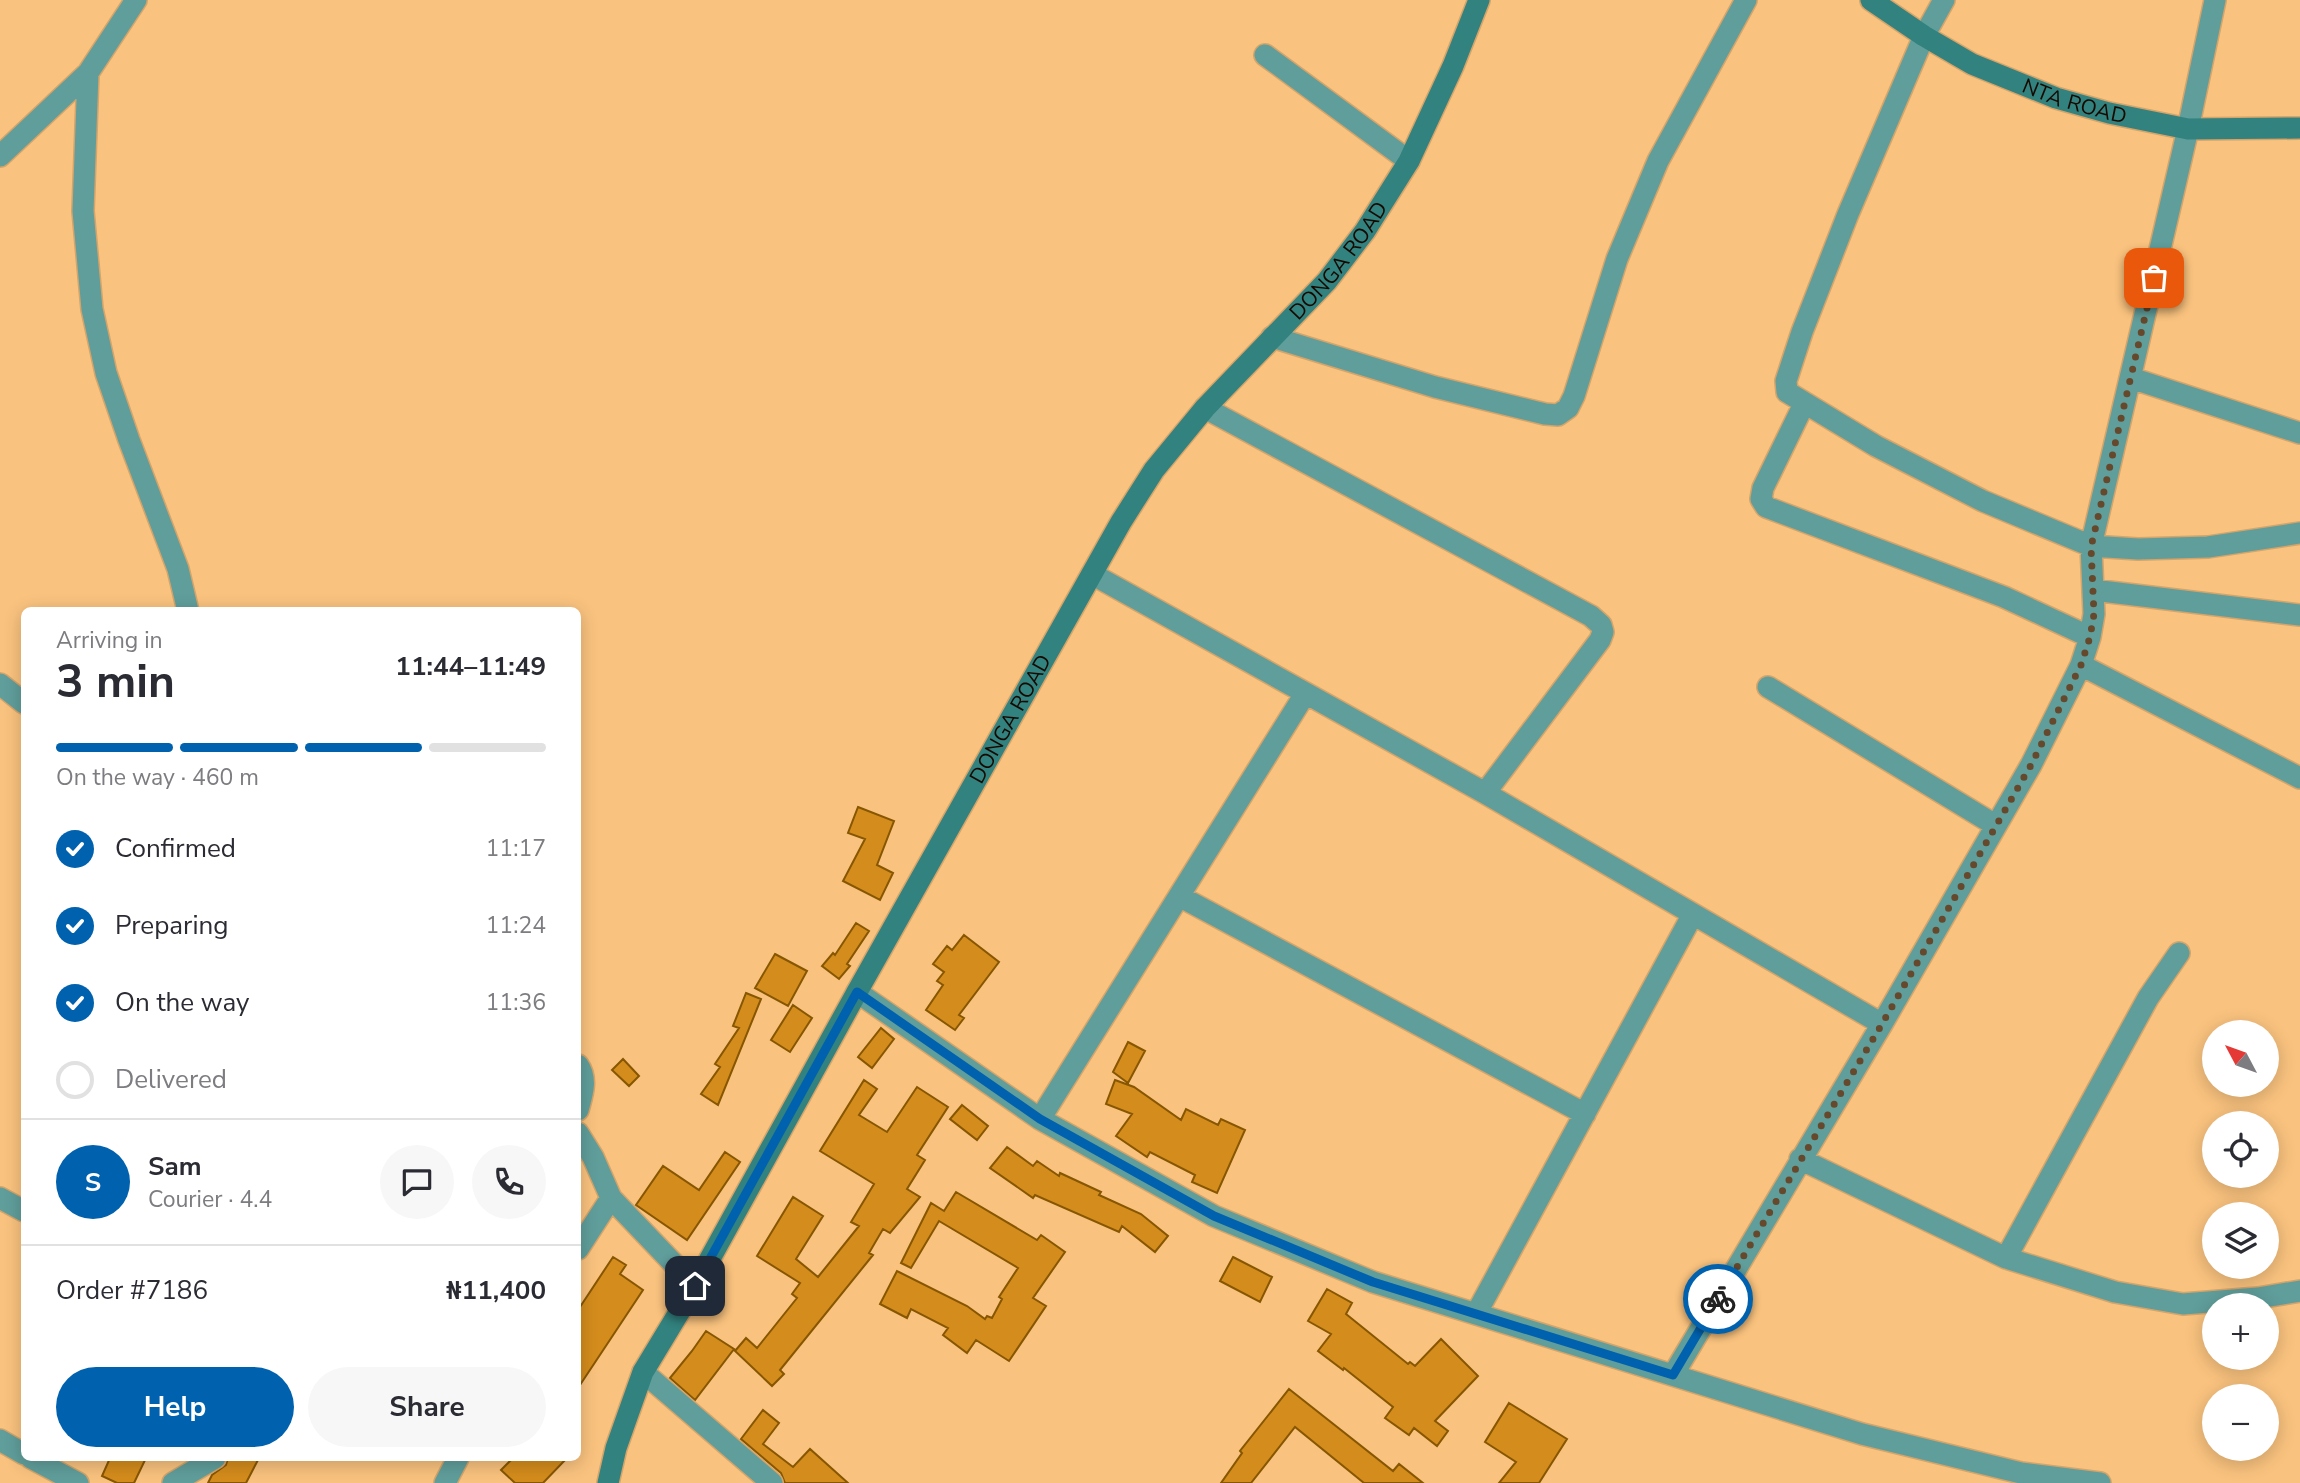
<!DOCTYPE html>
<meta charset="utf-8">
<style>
:root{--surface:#fff;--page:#f7f7f7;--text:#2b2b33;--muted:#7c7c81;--line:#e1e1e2;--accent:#0061ae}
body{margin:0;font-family:"Nunito Sans",sans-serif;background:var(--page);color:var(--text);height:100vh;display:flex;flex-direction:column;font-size:26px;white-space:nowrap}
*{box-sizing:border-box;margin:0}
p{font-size:23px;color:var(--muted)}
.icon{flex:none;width:38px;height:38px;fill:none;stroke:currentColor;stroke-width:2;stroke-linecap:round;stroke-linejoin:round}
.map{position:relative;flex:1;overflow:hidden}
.panel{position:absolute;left:21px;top:607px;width:560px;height:854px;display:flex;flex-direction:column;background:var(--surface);border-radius:10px;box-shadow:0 4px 18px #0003}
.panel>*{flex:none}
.needle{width:46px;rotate:311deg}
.buttons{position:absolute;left:2202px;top:1020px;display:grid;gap:14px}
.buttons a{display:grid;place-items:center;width:77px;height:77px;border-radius:50%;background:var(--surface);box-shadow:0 4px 18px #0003;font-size:35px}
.pin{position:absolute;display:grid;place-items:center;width:60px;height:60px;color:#fff;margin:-30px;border-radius:14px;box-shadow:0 4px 10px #0006}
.courier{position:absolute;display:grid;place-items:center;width:70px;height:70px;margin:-35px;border:5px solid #0061ae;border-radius:50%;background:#fff;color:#222;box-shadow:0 2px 9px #0007}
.summary em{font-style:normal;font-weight:700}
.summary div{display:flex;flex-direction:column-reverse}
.summary{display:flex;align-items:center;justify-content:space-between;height:119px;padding:0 35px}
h1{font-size:46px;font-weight:700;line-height:52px}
.bar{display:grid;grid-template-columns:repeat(4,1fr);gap:10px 7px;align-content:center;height:84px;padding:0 35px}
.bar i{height:9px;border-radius:5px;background:var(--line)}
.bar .current{background:var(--accent)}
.bar p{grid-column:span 4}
.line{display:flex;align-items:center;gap:18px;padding:0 35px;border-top:2px solid var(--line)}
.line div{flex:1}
.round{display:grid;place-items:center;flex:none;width:74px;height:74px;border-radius:37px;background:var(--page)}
ol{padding:0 35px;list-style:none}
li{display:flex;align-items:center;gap:21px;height:77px}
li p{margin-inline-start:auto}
li .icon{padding:7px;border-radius:50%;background:var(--accent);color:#fff;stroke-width:4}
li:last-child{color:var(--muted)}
li i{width:38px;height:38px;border:4px solid var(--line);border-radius:50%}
.primary-button{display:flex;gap:14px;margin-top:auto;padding:14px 35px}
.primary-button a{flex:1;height:80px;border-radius:42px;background:var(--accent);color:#fff;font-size:28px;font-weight:700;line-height:80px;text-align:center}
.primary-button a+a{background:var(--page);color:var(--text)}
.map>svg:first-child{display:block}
.building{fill:#d48c1c;stroke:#875601;stroke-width:2}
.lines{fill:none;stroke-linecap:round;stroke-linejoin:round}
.street-casing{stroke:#d5a46a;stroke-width:24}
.secondary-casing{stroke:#d5a46a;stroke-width:24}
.street{stroke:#609e9b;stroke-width:21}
.secondary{stroke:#32827f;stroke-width:21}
.done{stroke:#66492c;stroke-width:7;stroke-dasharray:0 12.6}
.route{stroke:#0061ae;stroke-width:9}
.labels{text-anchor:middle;stroke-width:5;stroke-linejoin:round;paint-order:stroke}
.street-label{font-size:21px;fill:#170800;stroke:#fcebd8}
</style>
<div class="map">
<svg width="2300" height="1483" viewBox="0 0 2300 1483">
<rect width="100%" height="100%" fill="#f9c27e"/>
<path class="building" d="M858,807l36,14 -17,44 16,8 -13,27 -37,-19 22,-42 -17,-6z
M856,923l13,8 -22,33 3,2 -11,13 -17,-13 11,-13 2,2z
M964,935l35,27 -40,53 5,3 -9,12 -29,-20 17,-25 -6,-4 7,-9 -11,-8 14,-18 5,4z
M775,954l32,17 -19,35 -33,-18z
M746,993l15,6 -43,106 -17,-11 19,-27 -5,-3 24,-36 -6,-2z
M793,1005l19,13 -22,34 -19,-12z
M881,1028l13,11 -22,29 -14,-11z
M1128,1042l17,9 -17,32 -15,-11z
M623,1059l16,17 -10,10 -17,-16z
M864,1080l13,9 -18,26 28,17 30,-45 31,20 -31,48 8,5 -18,29 13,8 -30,36 -7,-4 -14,24 4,2 -93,115 4,4 -12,12 -37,-35 11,-13 11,10 40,-50 -5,-4 8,-11 -43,-27 36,-59 30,19 -27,43 22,18 41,-51 -8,-4 23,-38 -54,-33z
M1115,1080l19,7 47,33 5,-11 32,16 3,-6 24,11 -28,63 -25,-11 3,-7 -45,-23 -3,5 -31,-21 16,-22 -26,-10z
M962,1105l26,21 -11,14 -27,-21z
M1007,1147l26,19 4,-5 22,15 1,-3 41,19 -2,3 42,19 27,22 -13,16 -33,-26 -3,6 -84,-37 -2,3 -43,-30z
M725,1152l15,10 -53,78 -51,-35 27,-39 36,24z
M956,1192l81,48 4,-5 24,17 -32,46 13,8 -37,55 -33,-21 -9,13 -24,-18 5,-7 -37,-19 -4,9 -27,-14 17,-33 70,35 18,13 2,-3 5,2 10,-19 -3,-2 19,-29 -79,-47 -28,47 -10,-5 30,-60 13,8z
M613,1257l13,8 -6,9 23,16 -65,98v-78z
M1233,1257l39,20 -12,25 -40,-21z
M1327,1289l25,14 -6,11 62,50 2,-2 5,4 26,-27 37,37 -43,45 13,10 -11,15 -23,-18 -5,7 -24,-17 8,-11 -49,-39 -1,2 -25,-19 13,-17 -23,-13z
M706,1331l28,18 -39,51 -25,-22 22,-27z
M1289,1389l104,82 6,-7 24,19h-59l-69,-56 -44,56h-30l21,-30 -2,-2z
M1509,1403l58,36 -28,44h-40l17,-21 -31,-20z
M763,1410l16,13 -16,21 30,23 17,-18 38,34h-63l-4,-10 -40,-34z
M110,1458h36l-12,25h-17l-15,-7z
M228,1458h31l-13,25h-38l4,-8 14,-10z
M513,1458h54l-24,25h-28l-14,-13z"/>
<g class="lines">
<defs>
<path id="street" d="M136,0l-48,73 -5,138 9,98 14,64 23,67 49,129 10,42
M1944,0l-20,36 -76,178 -46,118 -16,49 1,11 89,54 107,55 108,45 47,3 70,-2 92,-14
M1265,55l144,106
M0,156l88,-83
M1272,337l163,50 110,27 13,1 10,-7 6,-12 43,-137 41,-98 88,-161
M2131,378l169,55
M1804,404l-41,84 -2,11 5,8 238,90 86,40
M1205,408l386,208 10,9 2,7 -3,8 -115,153
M1092,574l393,219 397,231
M2093,590l207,25
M2081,665l219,113
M0,684l24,19
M1768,687l227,138
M1179,896l406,218
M857,992l183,127 174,97 159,66 489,152 159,39 79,10
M578,1065c10,14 4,30 0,45
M1040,1119l265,-425
M578,1133l15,24 18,41 84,88
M1800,1159l206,99 109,34 68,12 75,-6 42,-7
M0,1198l24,13
M578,1249l33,-51
M2006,1258l142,-260 31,-45
M1476,1314l217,-400
M643,1372l129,111
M1673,1375l209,-351 149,-259 50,-100 9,-28 4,-23 -3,-68 97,-417 27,-129
M0,1440l24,14
M31,1458l47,25
M173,1483l42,-25
M445,1483l13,-25"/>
<g id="secondary">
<path id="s1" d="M1871,0l53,36 48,28 84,34 53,15 79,16 112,-1"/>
<path id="s2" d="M608,1483l8,-35 27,-76 52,-86 162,-294 264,-470 33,-52 51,-62 122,-127 38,-50 44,-70 44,-95 26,-66"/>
</g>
</defs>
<use href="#street" class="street-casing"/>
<use href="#secondary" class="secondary-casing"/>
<use href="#street" class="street"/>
<use href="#secondary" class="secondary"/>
</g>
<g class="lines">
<path class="done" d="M1718,1299l164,-275 149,-259 50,-100 9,-28 4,-23 -3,-67 63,-269"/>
<path class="route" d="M695,1286l162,-294 183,127 174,97 159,66 300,93 45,-76"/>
</g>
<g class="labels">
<g class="street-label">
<text dy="7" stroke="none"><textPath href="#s1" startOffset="229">NTA ROAD</textPath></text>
<text dy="7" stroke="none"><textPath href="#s2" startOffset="1433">DONGA ROAD</textPath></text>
<text dy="7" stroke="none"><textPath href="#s2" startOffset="866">DONGA ROAD</textPath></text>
</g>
</g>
</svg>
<div class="buttons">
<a><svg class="needle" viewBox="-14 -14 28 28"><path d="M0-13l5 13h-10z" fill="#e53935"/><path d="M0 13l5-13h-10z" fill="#7c7c81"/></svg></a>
<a><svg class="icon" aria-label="locate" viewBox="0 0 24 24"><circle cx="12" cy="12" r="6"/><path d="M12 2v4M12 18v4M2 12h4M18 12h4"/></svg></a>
<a><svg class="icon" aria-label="layers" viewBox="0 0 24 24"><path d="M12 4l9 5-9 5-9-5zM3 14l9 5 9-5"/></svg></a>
<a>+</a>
<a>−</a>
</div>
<div class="pin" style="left:2154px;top:278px;background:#ea580c"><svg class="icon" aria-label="bag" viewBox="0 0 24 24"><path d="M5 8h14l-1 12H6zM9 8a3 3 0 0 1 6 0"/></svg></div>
<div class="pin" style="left:695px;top:1286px;background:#1f2937"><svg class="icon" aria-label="home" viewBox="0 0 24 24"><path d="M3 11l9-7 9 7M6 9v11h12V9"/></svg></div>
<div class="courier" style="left:1718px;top:1299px"><svg class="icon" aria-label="bike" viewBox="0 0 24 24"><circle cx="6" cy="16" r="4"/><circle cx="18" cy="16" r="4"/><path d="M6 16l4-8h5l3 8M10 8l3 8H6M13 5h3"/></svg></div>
<section class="panel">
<div class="summary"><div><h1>3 min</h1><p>Arriving in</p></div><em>11:44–11:49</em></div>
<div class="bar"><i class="current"></i><i class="current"></i><i class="current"></i><i></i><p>On the way · 460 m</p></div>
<ol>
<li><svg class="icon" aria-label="check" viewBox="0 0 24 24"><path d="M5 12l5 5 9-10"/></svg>Confirmed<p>11:17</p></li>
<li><svg class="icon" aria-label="check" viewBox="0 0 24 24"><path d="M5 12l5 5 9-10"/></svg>Preparing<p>11:24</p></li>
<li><svg class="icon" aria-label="check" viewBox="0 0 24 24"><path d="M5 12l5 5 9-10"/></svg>On the way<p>11:36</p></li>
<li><i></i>Delivered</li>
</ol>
<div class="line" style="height:126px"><b class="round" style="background:var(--accent);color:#fff">S</b><div><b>Sam</b><p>Courier · 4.4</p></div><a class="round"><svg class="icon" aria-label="chat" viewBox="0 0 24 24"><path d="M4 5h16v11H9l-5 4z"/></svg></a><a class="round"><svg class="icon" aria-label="phone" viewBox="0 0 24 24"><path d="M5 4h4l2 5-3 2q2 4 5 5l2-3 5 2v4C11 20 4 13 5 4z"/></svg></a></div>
<div class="line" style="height:91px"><div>Order #7186</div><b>₦11,400</b></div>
<div class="primary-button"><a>Help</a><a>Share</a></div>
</section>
</div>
